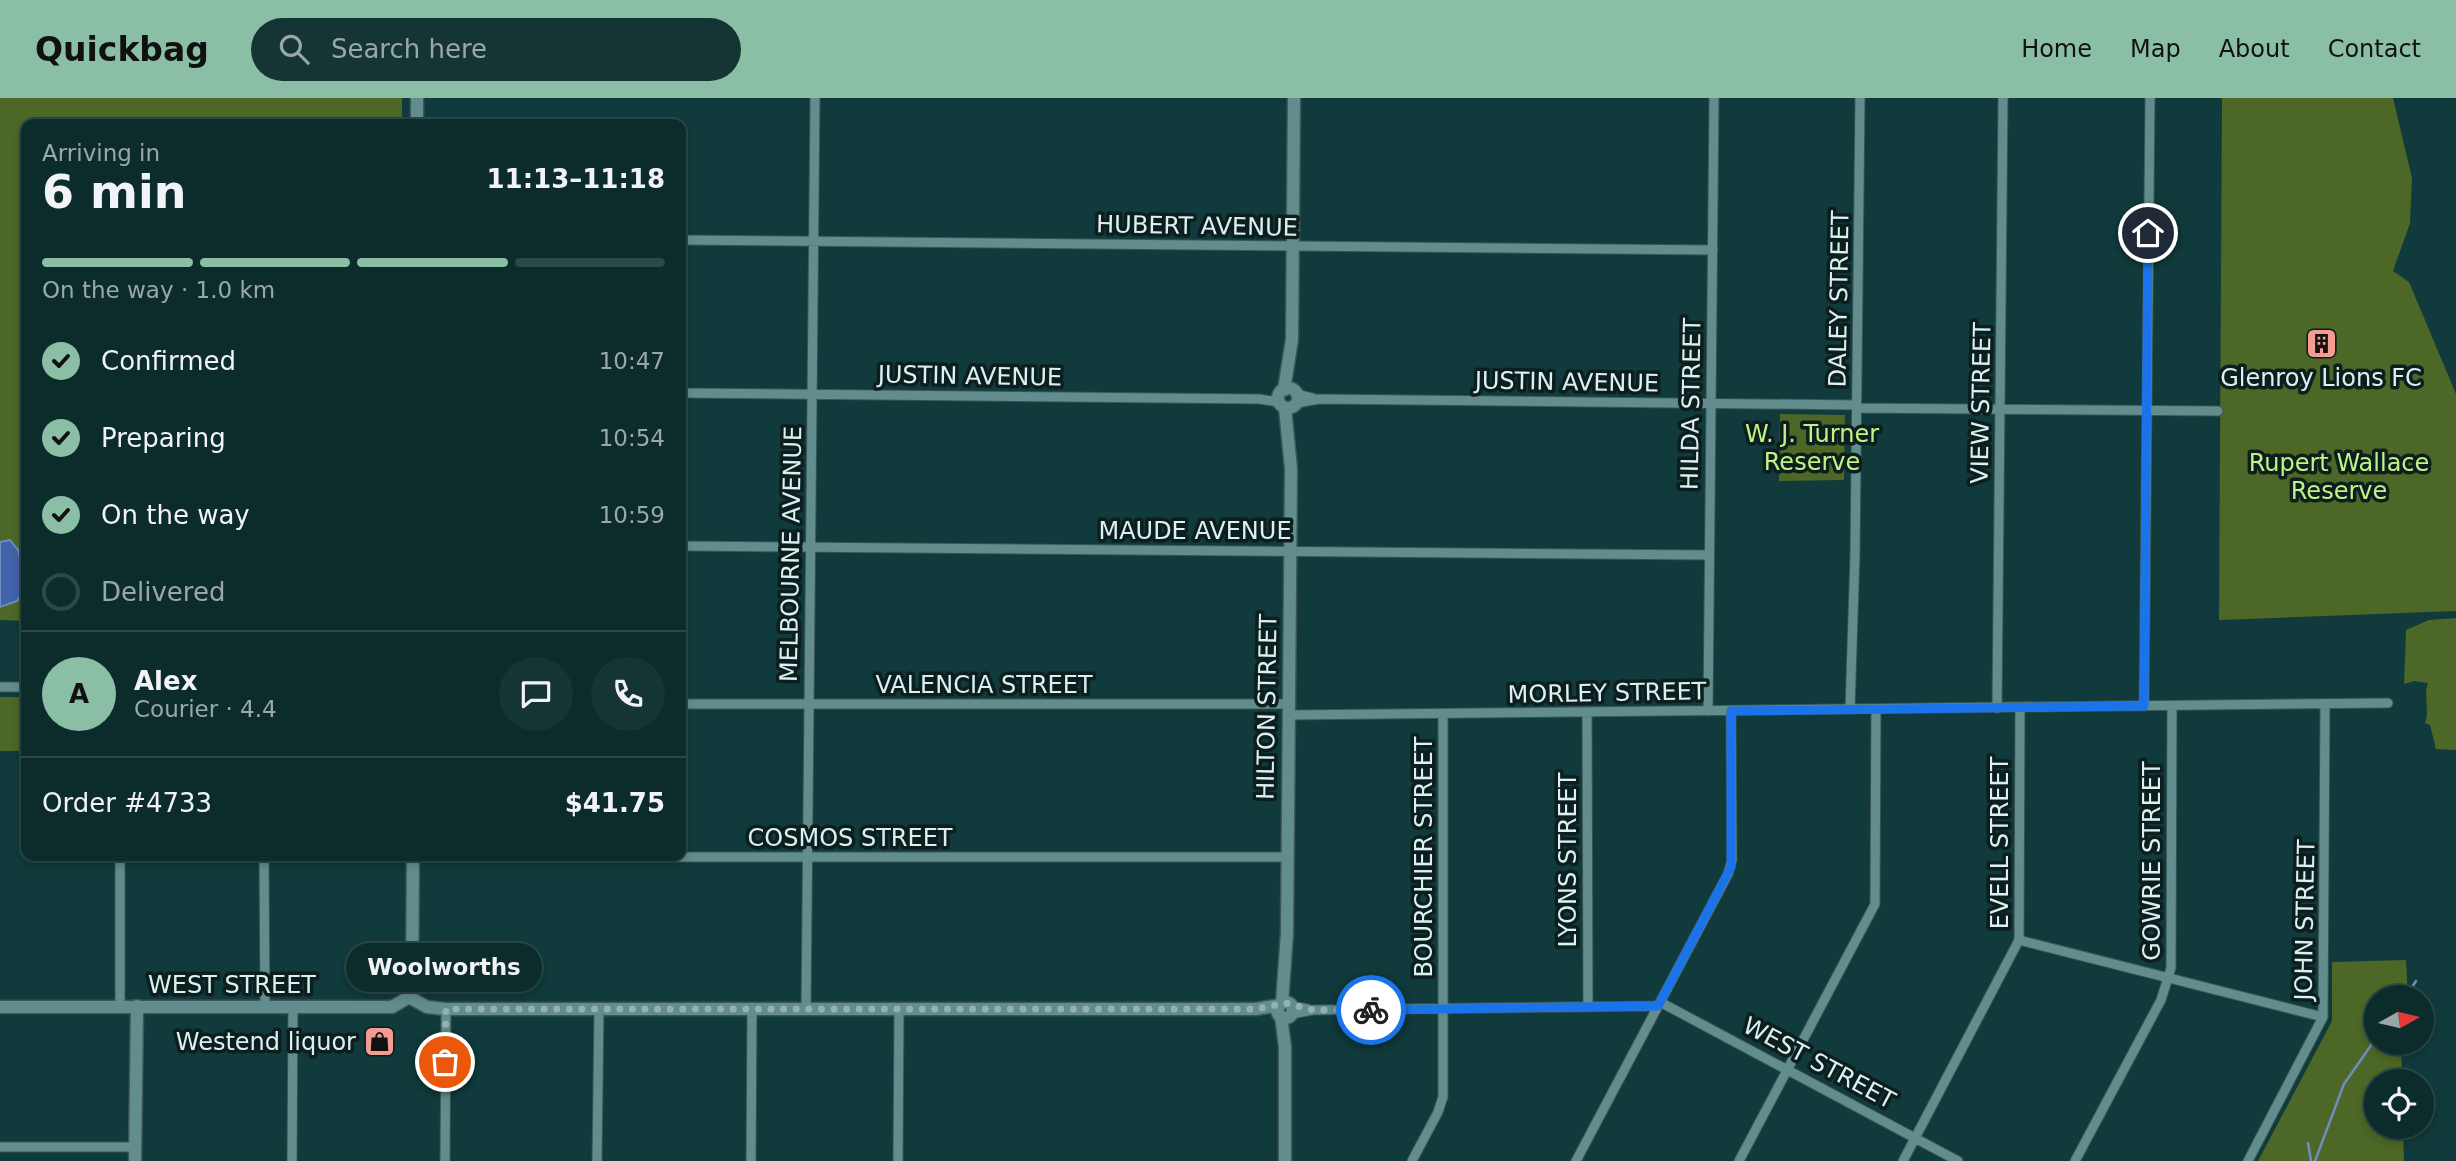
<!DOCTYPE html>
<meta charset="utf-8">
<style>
:root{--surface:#0c2c2c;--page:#153434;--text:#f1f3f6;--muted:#9aa7a9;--line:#2c4848;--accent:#8abfa5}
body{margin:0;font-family:"DejaVu Sans",sans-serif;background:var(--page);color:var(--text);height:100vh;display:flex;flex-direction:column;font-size:26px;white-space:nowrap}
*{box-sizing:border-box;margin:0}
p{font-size:23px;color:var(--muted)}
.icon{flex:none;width:38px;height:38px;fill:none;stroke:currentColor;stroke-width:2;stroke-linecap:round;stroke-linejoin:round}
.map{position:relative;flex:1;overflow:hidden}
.details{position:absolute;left:21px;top:21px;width:665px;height:742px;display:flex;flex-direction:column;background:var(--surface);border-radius:14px;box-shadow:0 4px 10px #0003,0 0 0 2px var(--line)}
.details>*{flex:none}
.needle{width:46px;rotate:82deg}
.tools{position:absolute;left:2364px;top:887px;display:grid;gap:14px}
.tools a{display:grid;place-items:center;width:70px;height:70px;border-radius:50%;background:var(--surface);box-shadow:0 4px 10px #0003,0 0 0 2px var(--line);font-size:35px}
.pin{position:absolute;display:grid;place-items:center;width:60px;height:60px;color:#fff;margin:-30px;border:4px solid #fff;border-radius:50%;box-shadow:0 2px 7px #0007}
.courier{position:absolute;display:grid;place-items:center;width:70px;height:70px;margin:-35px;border:5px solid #1a73e8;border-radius:50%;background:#fff;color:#222;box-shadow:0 2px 9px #0007}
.bubble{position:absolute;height:49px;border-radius:24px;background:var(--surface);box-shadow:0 4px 10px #0003,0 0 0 2px var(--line);font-size:23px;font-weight:700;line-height:49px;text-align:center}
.head em{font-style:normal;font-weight:700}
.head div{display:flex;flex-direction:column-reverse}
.head{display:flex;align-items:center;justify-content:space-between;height:119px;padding:0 21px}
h1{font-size:46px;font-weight:700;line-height:52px}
.bar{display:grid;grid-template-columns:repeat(4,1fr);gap:10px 7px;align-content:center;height:84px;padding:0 21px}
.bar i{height:9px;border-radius:5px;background:var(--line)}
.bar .selected{background:var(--accent)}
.bar p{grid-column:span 4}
.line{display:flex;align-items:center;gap:18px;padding:0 21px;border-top:2px solid var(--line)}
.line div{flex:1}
.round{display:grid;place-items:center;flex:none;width:74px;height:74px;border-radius:37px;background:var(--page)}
ol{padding:0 21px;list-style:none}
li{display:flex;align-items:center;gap:21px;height:77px}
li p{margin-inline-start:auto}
li .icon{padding:7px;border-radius:50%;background:var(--accent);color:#111;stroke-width:4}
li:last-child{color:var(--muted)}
li i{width:38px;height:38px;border:4px solid var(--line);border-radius:50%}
header{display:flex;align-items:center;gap:42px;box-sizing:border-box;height:98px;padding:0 35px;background:var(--accent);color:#111}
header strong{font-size:33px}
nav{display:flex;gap:38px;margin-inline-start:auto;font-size:24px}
.search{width:490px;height:63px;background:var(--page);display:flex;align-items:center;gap:18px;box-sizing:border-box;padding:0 24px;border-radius:38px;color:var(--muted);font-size:26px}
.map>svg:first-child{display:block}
.green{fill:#4c6726}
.water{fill:#4262a9;stroke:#708dbf;stroke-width:2}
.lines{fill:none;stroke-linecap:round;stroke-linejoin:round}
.stream{stroke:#708dbf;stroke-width:2.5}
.street-casing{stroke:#3a5656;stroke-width:11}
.secondary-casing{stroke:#3a5656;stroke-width:15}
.street{stroke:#638d8d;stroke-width:9}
.secondary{stroke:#638d8d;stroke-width:12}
.done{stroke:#94b1b1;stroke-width:7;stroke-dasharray:0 12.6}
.route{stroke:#1a73e8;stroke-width:9}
.labels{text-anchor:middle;stroke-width:7;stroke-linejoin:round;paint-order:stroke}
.street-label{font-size:24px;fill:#dbf1f1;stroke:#0d1e1e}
.poi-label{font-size:24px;fill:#dbf1f1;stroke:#0d1e1e}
.park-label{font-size:24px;fill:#c1f284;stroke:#0d1e1e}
</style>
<header>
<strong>Quickbag</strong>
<div class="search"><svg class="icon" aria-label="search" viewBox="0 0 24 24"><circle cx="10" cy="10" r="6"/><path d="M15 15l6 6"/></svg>Search here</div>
<nav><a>Home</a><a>Map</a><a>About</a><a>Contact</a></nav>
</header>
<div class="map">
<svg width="2456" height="1063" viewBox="0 0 2456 1063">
<rect width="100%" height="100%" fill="#103a3b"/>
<path class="green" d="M0,0h402v26h-376v497l-26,-1z
M2222,0h171l19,80 -2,45 -17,48 16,11 47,112v217l-237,9z
M1780,316l65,1 -1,65 -65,1z
M2456,520v132l-20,-1 -6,-24 -5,-2c5,-13 -2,-27 3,-40l-14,-2 -10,3 2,-54 23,-10z
M26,599v54h-26v-54z
M2406,862l2,37 -32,1v45h25l1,38 -26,1v45h27l1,34h-146l74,-140v-59z"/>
<path class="water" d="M10,442l8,10 8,36 -9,15 -17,6v-65z"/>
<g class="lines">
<path class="stream" d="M2405,900l11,-17
M2308,1045l3,18
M2315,1063l29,-77 30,-43"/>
<defs>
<path id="street" d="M681,142l1032,10
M681,295l578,6 20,3
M1297,296l16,4
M1297,305l22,-4 538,6
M1857,310l361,3
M681,448l1028,9
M0,589h26
M681,606h607
M2144,608l6,-608
M1997,610l6,-610
M1850,611l5,-154 5,-457
M1708,613l6,-613
M1587,614l1,295
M1288,617l1100,-12
M120,758v151
M264,758l1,150
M413,759h874
M2019,842l304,77
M1660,904l298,159
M1292,908l16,3
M806,912l9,-912
M1292,916l21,-4 345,-4
M0,1049h135
M292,1063l1,-155
M445,1063l1,-152
M597,1063l2,-151
M751,1063l1,-151
M898,1063l1,-151
M1412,1063l26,-49 5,-15v-383
M1576,1063l152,-287 4,-14 -1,-149
M1739,1063l136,-257 1,-195
M1903,1063l116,-221 1,-232
M2075,1063l86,-161 10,-32 1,-262
M2248,1063l75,-144 2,-313"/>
<path id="secondary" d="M417,26v-26
M1278 300a10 10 0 1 1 20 0a10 10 0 1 1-20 0Z
M1284,292l8,-51 2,-241
M409,899l18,10 19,2h810l24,-4
M409,899l3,-8 1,-133
M1277 912a8 8 0 1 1 16 0a8 8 0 1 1-16 0Z
M1282,905l5,-70 4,-464 -6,-61
M0,909h392l17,-10
M1281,918l4,31v114
M135,1063l2,-155"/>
</defs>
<use href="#street" class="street-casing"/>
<use href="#secondary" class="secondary-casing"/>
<use href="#street" class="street"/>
<use href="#secondary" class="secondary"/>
</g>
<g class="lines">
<path class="done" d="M445,964l1,-53h810l30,-6 27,7h58"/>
<path class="route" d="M1371,912l287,-4 73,-139v-156l413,-5 4,-473"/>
</g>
<defs>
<symbol id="building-square" viewBox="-11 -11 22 22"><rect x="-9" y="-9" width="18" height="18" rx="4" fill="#f59c92" stroke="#0d1e1e"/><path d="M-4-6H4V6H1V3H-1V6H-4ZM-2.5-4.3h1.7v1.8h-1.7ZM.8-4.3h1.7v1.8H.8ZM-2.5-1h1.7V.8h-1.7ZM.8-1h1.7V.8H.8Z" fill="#111"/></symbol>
<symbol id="shop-square" viewBox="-11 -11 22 22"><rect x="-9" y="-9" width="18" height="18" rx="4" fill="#f59c92" stroke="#0d1e1e"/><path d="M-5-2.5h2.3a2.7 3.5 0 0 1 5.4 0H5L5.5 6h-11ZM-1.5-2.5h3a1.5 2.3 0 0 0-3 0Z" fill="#111"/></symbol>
</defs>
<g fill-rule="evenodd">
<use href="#building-square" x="2304" y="228" width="35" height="35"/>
<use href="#shop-square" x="362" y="926" width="35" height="35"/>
</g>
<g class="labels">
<g class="street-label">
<text transform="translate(1197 128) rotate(1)" y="8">HUBERT AVENUE</text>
<text transform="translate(1839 201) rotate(-89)" y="8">DALEY STREET</text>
<text transform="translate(970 278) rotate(1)" y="8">JUSTIN AVENUE</text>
<text transform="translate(1567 284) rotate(1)" y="8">JUSTIN AVENUE</text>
<text transform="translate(1981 305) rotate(-89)" y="8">VIEW STREET</text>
<text transform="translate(1691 306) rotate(-89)" y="8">HILDA STREET</text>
<text x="1195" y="441">MAUDE AVENUE</text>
<text transform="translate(791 456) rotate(-89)" y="8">MELBOURNE AVENUE</text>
<text x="984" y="595">VALENCIA STREET</text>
<text transform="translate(1607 595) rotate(-1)" y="8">MORLEY STREET</text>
<text transform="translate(1267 609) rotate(-89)" y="8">HILTON STREET</text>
<text x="850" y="748">COSMOS STREET</text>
<text transform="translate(2000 745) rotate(-90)" y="8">EVELL STREET</text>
<text transform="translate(1424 759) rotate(-90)" y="8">BOURCHIER STREET</text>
<text transform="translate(1568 762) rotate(-90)" y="8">LYONS STREET</text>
<text transform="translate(2152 763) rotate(-90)" y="8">GOWRIE STREET</text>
<text transform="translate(2305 822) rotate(-89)" y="8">JOHN STREET</text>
<text x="232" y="895">WEST STREET</text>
<text transform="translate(1819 965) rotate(28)" y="8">WEST STREET</text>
</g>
<g class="poi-label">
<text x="2321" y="288">Glenroy Lions FC</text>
<text x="356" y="952" text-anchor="end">Westend liquor</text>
</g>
<g class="park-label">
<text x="1812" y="344">W. J. Turner<tspan x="1812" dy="28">Reserve</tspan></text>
<text x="2339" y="373">Rupert Wallace<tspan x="2339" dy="28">Reserve</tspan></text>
</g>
</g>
</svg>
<div class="tools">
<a><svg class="needle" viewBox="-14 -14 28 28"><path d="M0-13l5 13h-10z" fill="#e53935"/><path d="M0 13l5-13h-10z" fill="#9aa7a9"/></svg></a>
<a><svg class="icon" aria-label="locate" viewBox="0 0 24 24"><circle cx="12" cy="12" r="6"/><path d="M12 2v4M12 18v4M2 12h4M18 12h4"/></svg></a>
</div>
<div class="pin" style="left:445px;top:964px;background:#ea580c"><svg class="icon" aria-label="bag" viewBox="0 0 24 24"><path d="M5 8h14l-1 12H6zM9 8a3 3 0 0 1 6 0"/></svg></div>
<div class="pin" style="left:2148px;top:135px;background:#1f2937"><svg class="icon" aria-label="home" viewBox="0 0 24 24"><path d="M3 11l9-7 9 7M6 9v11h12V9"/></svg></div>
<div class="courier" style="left:1371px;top:912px"><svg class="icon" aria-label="bike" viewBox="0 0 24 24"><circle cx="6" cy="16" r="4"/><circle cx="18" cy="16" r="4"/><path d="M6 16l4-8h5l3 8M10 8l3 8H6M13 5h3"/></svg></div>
<div class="bubble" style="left:346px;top:845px;width:196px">Woolworths</div>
<section class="details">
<div class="head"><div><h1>6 min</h1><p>Arriving in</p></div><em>11:13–11:18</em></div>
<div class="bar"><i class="selected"></i><i class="selected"></i><i class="selected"></i><i></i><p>On the way · 1.0 km</p></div>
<ol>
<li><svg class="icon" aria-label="check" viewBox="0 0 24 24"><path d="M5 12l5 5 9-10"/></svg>Confirmed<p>10:47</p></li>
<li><svg class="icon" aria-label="check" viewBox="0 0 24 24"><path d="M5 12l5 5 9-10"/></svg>Preparing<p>10:54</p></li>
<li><svg class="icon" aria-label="check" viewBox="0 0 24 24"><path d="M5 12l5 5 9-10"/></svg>On the way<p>10:59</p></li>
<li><i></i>Delivered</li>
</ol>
<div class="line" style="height:126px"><b class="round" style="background:var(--accent);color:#111">A</b><div><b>Alex</b><p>Courier · 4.4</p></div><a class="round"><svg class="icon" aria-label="chat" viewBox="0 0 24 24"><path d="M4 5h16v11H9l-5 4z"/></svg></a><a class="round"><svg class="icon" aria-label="phone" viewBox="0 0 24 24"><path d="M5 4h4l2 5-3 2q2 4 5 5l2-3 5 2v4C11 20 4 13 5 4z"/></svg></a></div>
<div class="line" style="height:91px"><div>Order #4733</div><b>$41.75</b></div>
</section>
</div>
